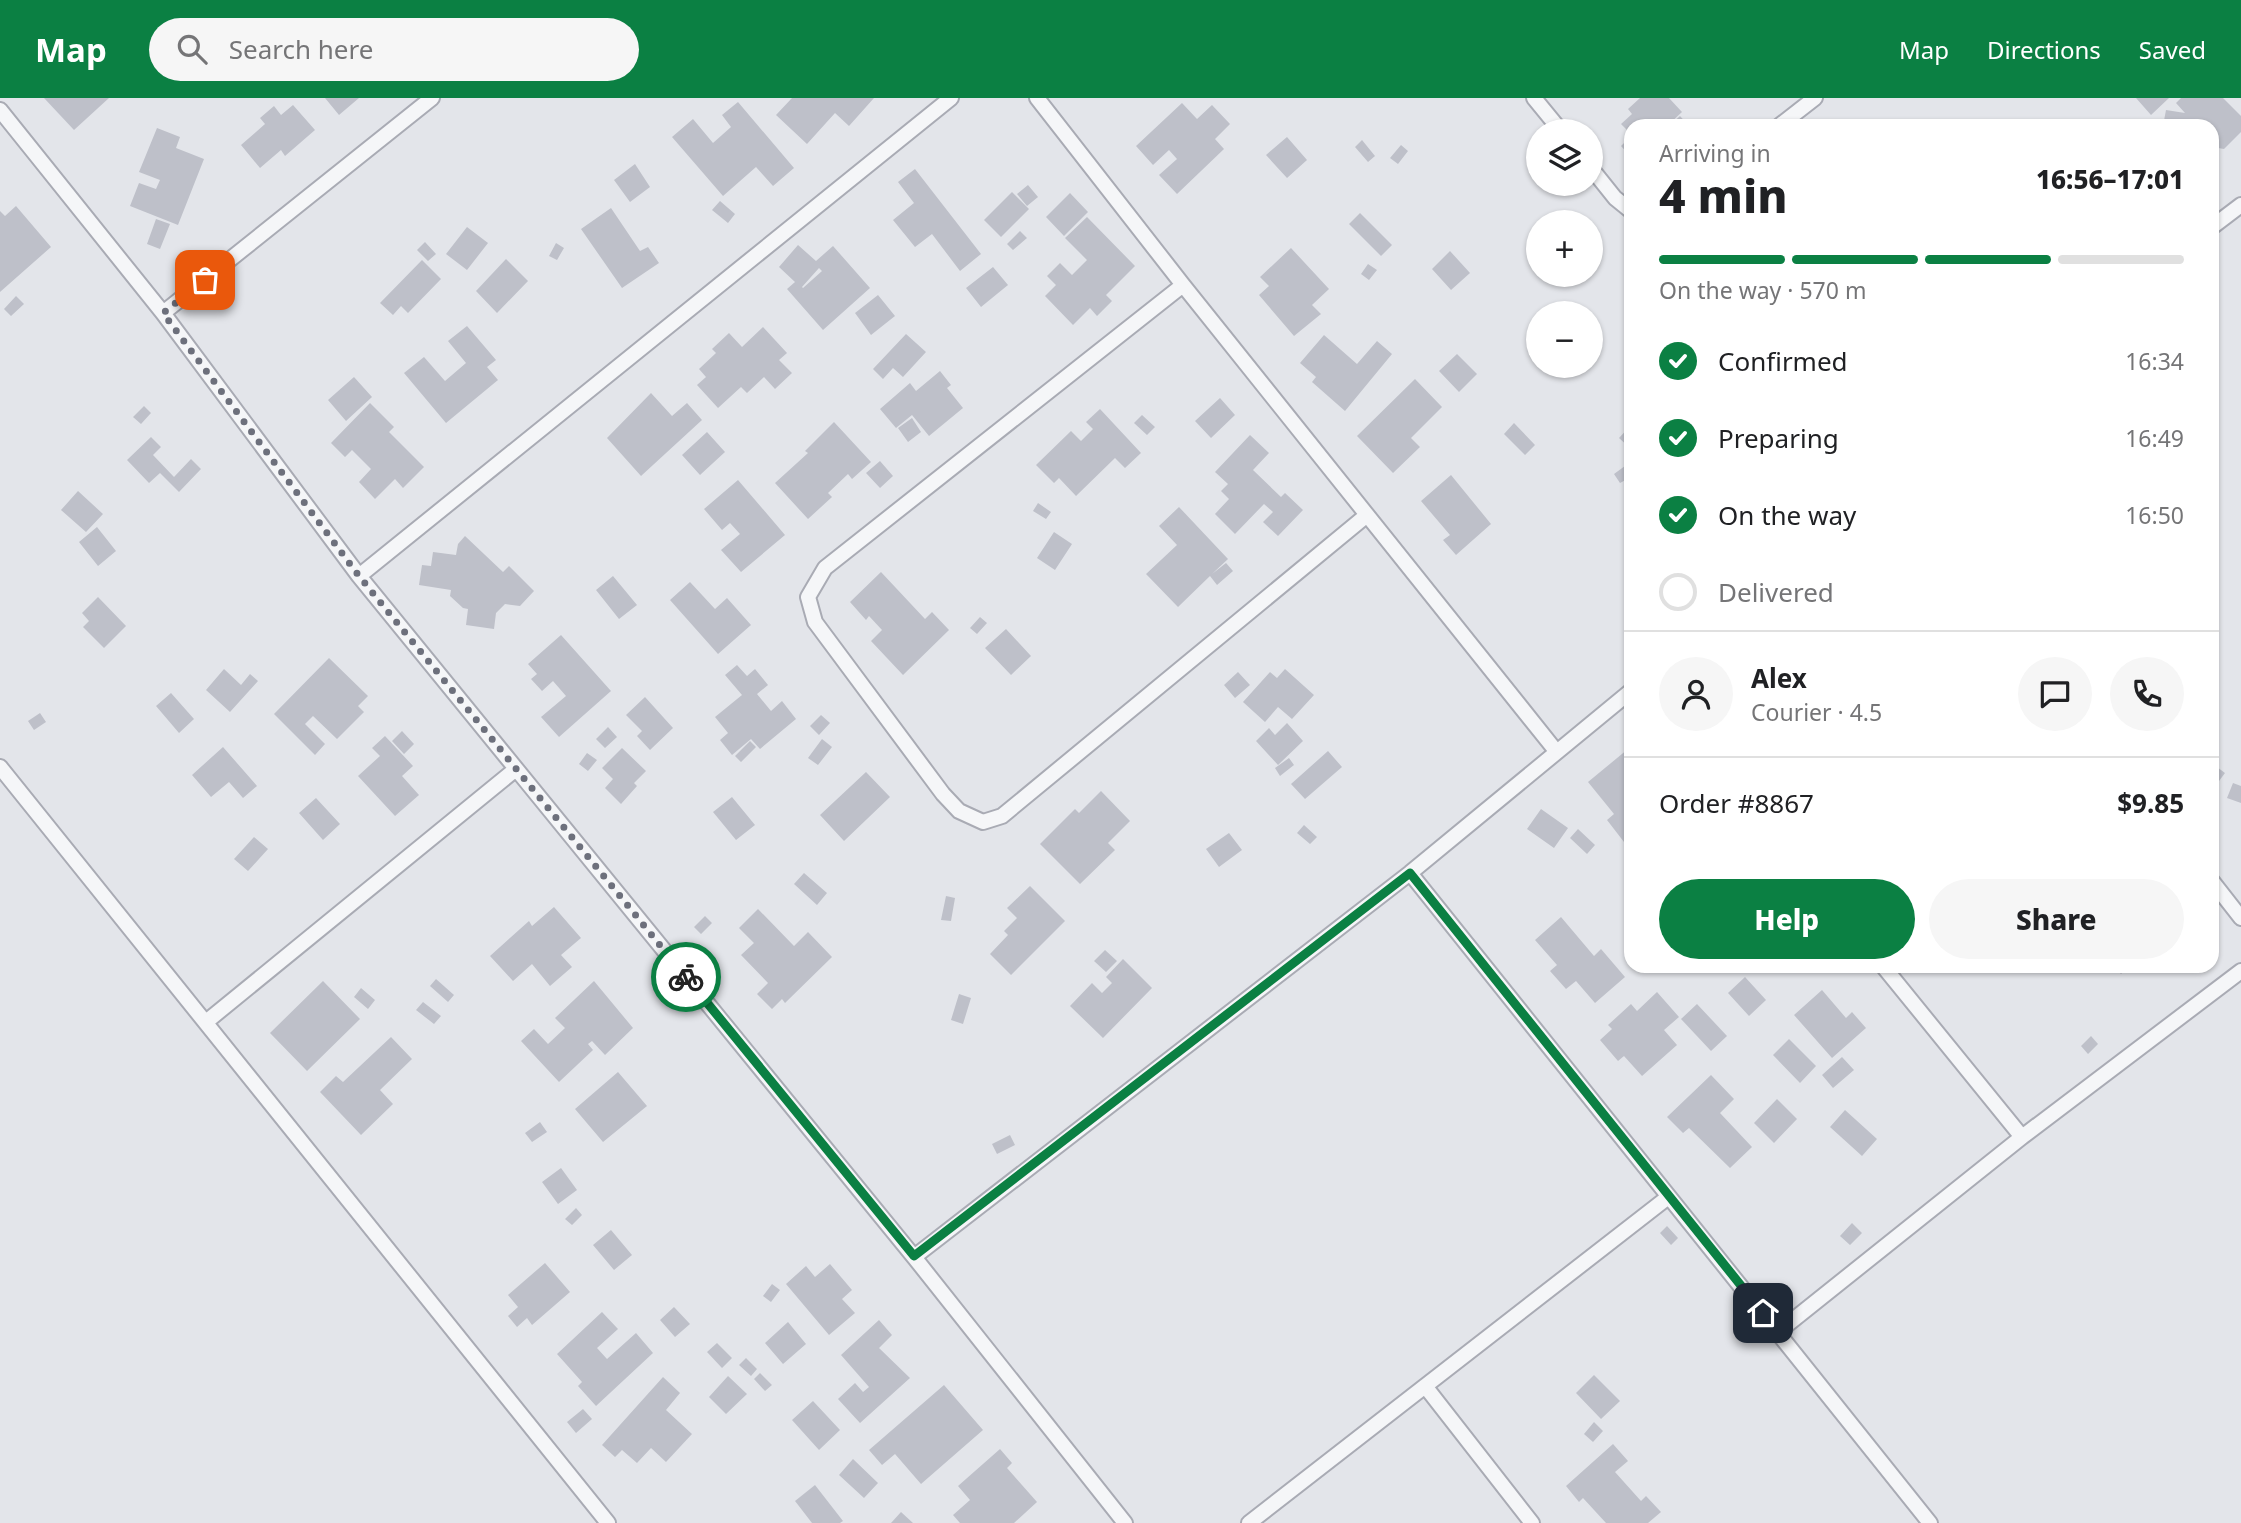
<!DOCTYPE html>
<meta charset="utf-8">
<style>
:root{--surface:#fff;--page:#f6f6f6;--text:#202124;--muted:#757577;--line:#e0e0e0;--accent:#0b8043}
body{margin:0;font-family:"Noto Sans",sans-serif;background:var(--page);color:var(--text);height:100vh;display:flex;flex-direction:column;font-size:26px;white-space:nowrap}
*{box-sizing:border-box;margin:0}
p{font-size:23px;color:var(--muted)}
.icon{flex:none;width:38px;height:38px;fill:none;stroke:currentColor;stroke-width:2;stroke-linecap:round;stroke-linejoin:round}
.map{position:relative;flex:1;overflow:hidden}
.side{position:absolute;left:1624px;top:21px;width:595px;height:854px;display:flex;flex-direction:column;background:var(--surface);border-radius:21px;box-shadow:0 2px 5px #0004}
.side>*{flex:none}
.tools{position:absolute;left:1526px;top:21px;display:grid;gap:14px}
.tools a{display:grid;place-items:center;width:77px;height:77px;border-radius:50%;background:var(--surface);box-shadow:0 2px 5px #0004;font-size:35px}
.pin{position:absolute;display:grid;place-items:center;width:60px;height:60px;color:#fff;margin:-30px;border-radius:14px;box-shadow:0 4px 10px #0006}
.courier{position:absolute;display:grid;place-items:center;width:70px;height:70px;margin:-35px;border:5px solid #0b8043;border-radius:50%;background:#fff;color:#222;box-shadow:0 2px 9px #0007}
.headline em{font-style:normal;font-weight:800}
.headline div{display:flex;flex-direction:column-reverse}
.headline{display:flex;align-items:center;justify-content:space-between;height:119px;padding:0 35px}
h1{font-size:46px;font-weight:800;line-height:52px}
.bar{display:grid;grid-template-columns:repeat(4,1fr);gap:10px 7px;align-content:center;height:84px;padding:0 35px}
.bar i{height:9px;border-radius:5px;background:var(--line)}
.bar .selected{background:var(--accent)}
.bar p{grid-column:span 4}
.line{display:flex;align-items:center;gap:18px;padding:0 35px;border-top:2px solid var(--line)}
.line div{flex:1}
.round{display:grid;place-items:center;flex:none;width:74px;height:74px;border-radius:37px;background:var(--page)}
ol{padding:0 35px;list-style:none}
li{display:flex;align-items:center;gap:21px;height:77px}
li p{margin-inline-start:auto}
li .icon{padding:7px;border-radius:50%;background:var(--accent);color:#fff;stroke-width:4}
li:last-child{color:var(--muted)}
li i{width:38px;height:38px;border:4px solid var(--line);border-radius:50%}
.action{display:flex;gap:14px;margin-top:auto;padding:14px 35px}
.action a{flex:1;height:80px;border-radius:42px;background:var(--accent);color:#fff;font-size:28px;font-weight:800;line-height:80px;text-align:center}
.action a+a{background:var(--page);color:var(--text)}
header{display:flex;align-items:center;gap:42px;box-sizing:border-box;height:98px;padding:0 35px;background:var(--accent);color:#fff}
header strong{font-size:33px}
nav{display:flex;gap:38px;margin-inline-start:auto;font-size:24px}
.search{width:490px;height:63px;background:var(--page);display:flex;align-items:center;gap:18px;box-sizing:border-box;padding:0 24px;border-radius:38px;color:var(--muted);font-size:26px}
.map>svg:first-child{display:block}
.building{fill:#bec0c9;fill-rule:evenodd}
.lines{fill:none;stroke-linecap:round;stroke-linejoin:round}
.minor-casing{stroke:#a9abb4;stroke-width:18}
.minor{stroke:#f5f6f8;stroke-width:14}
.done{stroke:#6d707c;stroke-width:7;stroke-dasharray:0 12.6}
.route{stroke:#0b8043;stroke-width:9}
</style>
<header>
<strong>Map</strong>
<div class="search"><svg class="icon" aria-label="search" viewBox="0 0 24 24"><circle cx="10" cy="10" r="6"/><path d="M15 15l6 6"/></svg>Search here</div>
<nav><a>Map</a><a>Directions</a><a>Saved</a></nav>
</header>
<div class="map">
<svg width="2241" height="1425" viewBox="0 0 2241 1425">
<rect width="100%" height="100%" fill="#e3e5ea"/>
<path class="building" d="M44,0h65l-35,32z
M325,0h34l-20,17z
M792,0h82l-25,28 -14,-13 -28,31 -31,-29z
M1640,0h29l13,14 -15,14h-36v8l-10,-10 11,-10 -4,-5z
M2136,0h33l-18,17z
M2181,0h42l18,18v16l-17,17 -12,-2v-21h-49l3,-16 19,3 -9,-10z
M738,4l56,66 -21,18 -17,-19 -33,29 -51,-59 21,-18 20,24 18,-16 -9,-12z
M1182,5l15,16 15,-14 18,19 -15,15 9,10 -47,45 -18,-19 18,-16 -8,-9 -16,15 -17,-19z
M293,7l22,25 -30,26 -4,-6 -21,18 -19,-23 24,-21 -5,-6 14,-12 7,9z
M1680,18l9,10h-20z
M157,30l23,9 -4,11 28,11 -26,66 -48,-19 9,-23 17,6 4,-9 -21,-8z
M1631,38v21l-10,-11z
M1287,39l20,23 -20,18 -21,-23z
M1362,42l13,16 -7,6 -13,-15z
M1401,47l7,6 -10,13 -8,-6z
M635,66l15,23 -20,15 -16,-22z
M915,71l66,85 -21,17 -28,-37 -17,13 -22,-27 21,-17 -16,-21z
M1028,87l10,12 -11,9 -10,-12z
M1012,94l17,17 -28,28 -17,-17z
M1070,95l18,19 -24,24 -18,-19z
M720,103l15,13 -7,9 -16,-13z
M16,108l35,41 -51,45v-81l5,5z
M611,110l29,43 8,-4 11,16 -37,25 -41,-59z
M1360,115l32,32 -11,11 -32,-32z
M1087,119l48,49 -29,29 6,6 -15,15 -7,-8 -17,17 -28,-29 11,-11 -9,-9 13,-13 12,12 15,-15 -22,-22z
M156,121l14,5 -10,25 -13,-5z
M467,129l21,16 -21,27 -21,-16z
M1020,133l7,7 -14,12 -6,-6z
M425,144l11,12 -8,7 -11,-11z
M556,145l8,5 -7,12 -8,-4z
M798,147l18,16 17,-15 37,42 -47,42 -36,-41 8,-7 -16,-15zM819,170l3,3 -19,17 -1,-1z
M1291,150l38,41 -17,16 9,9 -27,22 -35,-41 10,-9 -9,-9z
M1450,153l20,22 -19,17 -19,-21z
M506,161l22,22 -31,32 -21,-22z
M422,162l19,19 -33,34 -7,-7 -8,9 -13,-12z
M1368,166l9,6 -8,10 -8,-6z
M993,169l15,18 -27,22 -15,-19z
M878,197l17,21 -24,19 -16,-22z
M16,198l8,8 -13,12 -7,-7z
M467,228l29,34 -9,7 11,13 -52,43 -42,-50 20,-16 21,24 21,-18 -18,-22z
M763,229l24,26 -8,7 13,13 -17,16 -11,-12 -17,16 -6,-6 -23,21 -21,-23 9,-8 -7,-8 17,-16 -4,-4 17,-16 13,14z
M906,236l20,18 -23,25 -10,-9 -10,11 -10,-10z
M1324,237l33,29 20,-23 15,13 -47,57 -33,-29 4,-5 -16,-14z
M1457,256l20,20 -18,18 -20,-21z
M940,273l11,14 -4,3 16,20 -34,28 -17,-21 -16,13 -16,-19 30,-26 6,8z
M354,279l18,20 -26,24 -18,-21z
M1415,281l27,28 -31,31 9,9 -27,26 -36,-37z
M651,295l21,23 15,-13 15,17 -61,56 -34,-38z
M1220,300l15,17 -24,23 -16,-17z
M370,305l24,24 -5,5 35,35 -21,21 -8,-9 -20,20 -16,-17 12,-13 -19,-19 -7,7 -14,-14z
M144,308l7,7 -10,11 -8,-7z
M1100,311l41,44 -16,15 -10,-10 -39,38 -17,-18 -5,5 -18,-18 35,-34 10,10 12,-12 -7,-7z
M1142,317l13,12 -8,8 -13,-12z
M912,320l9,14 -13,10 -10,-14z
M834,324l37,40 -19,17 -4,-5 -20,19 4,4 -24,22 -33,-36 33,-30 -3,-2z
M1514,325l21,22 -10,10 -21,-21z
M1631,327v24l-12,-11z
M707,334l18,20 -25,23 -18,-20z
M1250,337l19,18 -16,17 28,27 4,-4 18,17 -25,26 -15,-14 10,-10 -9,-8 -29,30 -20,-20 14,-15 -8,-8 7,-7 -13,-12z
M151,339l10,10 -8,8 21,22 17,-18 10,10 -22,23 -19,-19 -11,10 -22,-23z
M880,363l13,15 -13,12 -14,-15z
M1629,365l2,14 -11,6 -6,-9z
M1451,377l40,49 -35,31 -13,-15 7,-5 -29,-34z
M738,382l47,55 -44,37 -20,-22 19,-16 -10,-11 -8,7 -18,-21z
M78,393l25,23 -17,18 -25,-22z
M1038,405l13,9 -5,7 -13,-8z
M1179,409l49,52 -16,15 14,-11 7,8 -16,14 -7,-9 -32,31 -32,-33 31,-29 -18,-19z
M97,429l19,24 -18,15 -19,-24z
M1054,434l18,12 -17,26 -18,-12z
M465,438l38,36 6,-6 25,25 -14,15 -15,-2 -9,9 -2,16 -28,-4 2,-16 -5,-1 -13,-12 1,-6 -32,-5 3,-20 9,1 2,-14 23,3 2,-11z
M881,474l44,47 7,-7 17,18 -46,45 -32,-34 11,-11 -13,-14 -3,4 -16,-18z
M613,478l24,29 -18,14 -23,-29z
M690,484l25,27 12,-11 24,27 -33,29 -48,-54z
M98,499l28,29 -22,22 -21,-21 6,-6 -7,-8z
M980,519l7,6 -10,11 -7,-6z
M1006,531l25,27 -20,19 -26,-27z
M561,537l50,56 -52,46 -18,-20 25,-21 -13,-15 -11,10 -11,-12 6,-5 -9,-10z
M329,560l39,38 -10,10 6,6 -27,27 -24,-23 -8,8 20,20 -10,11 -41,-41z
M737,567l10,11 8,-7 13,16 -11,9 14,17 11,-10 14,18 -36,30 -9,-10 -19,16 -12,-15 8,-7 -13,-16 27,-22 -17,-20z
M224,571l17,16 9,-11 8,7 -28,31 -24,-22z
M1285,571l29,26 -22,24 -14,-12 -13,15 -22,-20 27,-30 7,6z
M1238,574l12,13 -15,13 -11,-13z
M171,595l23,26 -15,14 -23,-27z
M645,599l28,31 -23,22 -13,-14 5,-5 -16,-16z
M40,615l6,9 -12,8 -6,-9z
M821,617l9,8 -11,12 -9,-9z
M1287,625l16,18 -25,24 -22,-24 13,-13 6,7z
M608,629l9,10 -12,11 -9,-9z
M402,633l12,13 -10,10 -12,-13z
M385,638l28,30 -11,10 17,19 -24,21 -37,-40 22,-20 -8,-8z
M822,641l10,8 -14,18 -10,-7z
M750,643l6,6 -15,15 -6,-6z
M223,649l34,39 -14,12 -14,-16 -18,15 -19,-22z
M622,650l24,23 -12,12 3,3 -16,18 -16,-16 8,-9 -11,-11z
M1628,651l3,3v85l-7,5 -17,-22 7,-6 -26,-32z
M1328,653l14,16 -37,32 -14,-15z
M587,655l10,7 -9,11 -9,-7z
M1289,660l5,7 -14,11 -5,-8z
M2213,666l12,9 -9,12 -4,-3z
M866,674l24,25 -46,44 -24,-26z
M2233,685l8,3v17l-14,-5z
M1101,693l29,30 -22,22 7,7 -35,34 -40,-40 35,-35 4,4z
M732,699l23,28 -19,15 -23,-28z
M316,700l24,26 -17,16 -24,-27z
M1541,711l27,19 -14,20 -27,-19z
M1304,727l13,12 -7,7 -13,-11z
M1578,731l17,16 -8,9 -17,-16z
M1229,735l13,17 -23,17 -13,-18z
M254,739l14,12 -20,22 -14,-12z
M804,775l23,20 -10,12 -23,-21z
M1030,788l35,35 -54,54 -21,-21 18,-19 -4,-4 13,-13 -10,-10z
M946,798l9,2 -4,23 -10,-1z
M554,809l27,31 -20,17 11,12 -22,19 -18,-22 -19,17 -23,-25 39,-35 3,5z
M758,811l36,37 14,-14 24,25 -47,46 -3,-4 -10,10 -15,-15 11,-11 -27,-28 13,-12 -15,-15z
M705,818l7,7 -11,11 -7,-7z
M1561,819l33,39 7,-7 24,28 -30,26 -19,-22 -10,8 -16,-18 7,-6 -22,-25z
M1105,852l12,11 -11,11 -12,-11z
M1123,861l29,29 -49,50 -33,-32 22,-23 10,10 10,-10 -6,-6z
M2113,868h17l-9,8z
M1745,879l21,23 -17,16 -21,-23z
M436,881l18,16 -6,7 -18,-16z
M323,883l37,38 -53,52 -37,-38z
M594,883l39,47 -28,27 -13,-14 -4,3 5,6 -34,32 -38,-41 13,-12 14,15 17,-16 -10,-10z
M361,890l14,12 -7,9 -14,-12z
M1822,892l24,28 6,-6 14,16 -34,30 -38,-43z
M1657,894l22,25 -15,13 13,15 -35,31 -18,-20 -6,5 -18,-21 12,-11 -4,-4 23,-21 6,7z
M959,896l12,4 -8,26 -12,-4z
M423,904l18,14 -7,8 -18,-14z
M1697,906l30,32 -16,15 -30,-32z
M2091,938l7,8 -10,10 -7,-8z
M391,939l21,22 -32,31 13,14 -32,31 -41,-43 16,-16 7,6z
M1789,941l27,27 -16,17 -27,-28z
M1842,959l12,13 -21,18 -11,-13z
M618,974l29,34 -44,36 -28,-33z
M1711,977l23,24 -14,14 32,34 -22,21 -41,-40 -6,5 -16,-16z
M1777,1001l20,20 -23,24 -20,-20z
M1845,1012l32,29 -15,17 -32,-29z
M540,1024l7,10 -15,10 -7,-9z
M1010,1037l5,10 -18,9 -5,-10z
M561,1070l16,22 -19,14 -16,-22z
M576,1110l6,7 -10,10 -7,-6z
M1852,1125l10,10 -12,12 -10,-9z
M1667,1128l11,12 -7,7 -11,-12z
M611,1132l21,25 -18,15 -21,-25z
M545,1165l25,29 -38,33 -5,-7 -10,9 -9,-11 10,-9 -10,-12z
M830,1166l22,26 -10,9 13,14 -26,22 -43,-51 20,-18 9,11z
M772,1186l8,6 -9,12 -8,-6z
M674,1209l16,17 -15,13 -15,-17z
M602,1214l16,17 -21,19 10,11 29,-26 17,20 -57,53 -18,-20 4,-4 -25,-28z
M879,1222l13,15 -13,13 31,30 -50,45 -22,-24 17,-16 8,9 6,-5 -28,-32z
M788,1224l18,22 -23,20 -18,-21z
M717,1245l15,15 -10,10 -15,-16z
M746,1260l11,11 -6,7 -12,-11z
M760,1275l12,12 -7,6 -11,-12z
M1594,1277l26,26 -19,18 -25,-26z
M728,1278l19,18 -21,20 -17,-17z
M663,1279l17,16 -14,17 26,24 -26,28 -15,-14 -14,15 -15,-13 -7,7 -13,-12z
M944,1287l39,45 -62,54 -26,-30 -13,11 -13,-15z
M813,1303l27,29 -21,20 -27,-30z
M583,1311l9,10 -16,14 -9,-11z
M1594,1324l9,9 -10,11 -9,-8z
M1613,1346l15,17 -13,11 26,29 5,-5 15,16 -13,11h-42l-23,-25 -4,4 -13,-16z
M1000,1351l12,14 -5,5 30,34 -23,21h-54l-7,-8 17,-15 -12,-14z
M853,1361l25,24 -14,15 -25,-23z
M815,1387l28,36 -3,2h-28l-17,-22z
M901,1414l12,11h-22z"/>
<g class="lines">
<defs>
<path id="minor" d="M1037,0l146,187 373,466
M1534,0l27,33
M0,12l163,203 196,263 555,681 211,266
M1779,28l36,-28
M1591,70l24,30 16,13
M2212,129l29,-22
M1183,187l-358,283 -17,29 7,25 128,172 16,17 24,11 19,-6 365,-301
M163,215l269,-215
M359,478l592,-478
M0,669l608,756
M1410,775l520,650
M2212,783l29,37
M1883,868l139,171
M206,924l310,-253
M914,1159l496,-384 221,-182
M1778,1234l244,-195 219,-166
M1425,1288l107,137
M1249,1425l418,-325"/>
</defs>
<use href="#minor" class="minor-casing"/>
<use href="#minor" class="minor"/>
</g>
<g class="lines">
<path class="done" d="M205,182l-42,33 196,263 327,401"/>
<path class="route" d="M686,879l228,279 496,-383 353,440"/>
</g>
</svg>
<div class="tools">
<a><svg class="icon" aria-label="layers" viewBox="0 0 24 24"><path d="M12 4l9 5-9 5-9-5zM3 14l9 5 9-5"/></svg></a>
<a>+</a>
<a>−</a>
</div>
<div class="pin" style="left:205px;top:182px;background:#ea580c"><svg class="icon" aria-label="bag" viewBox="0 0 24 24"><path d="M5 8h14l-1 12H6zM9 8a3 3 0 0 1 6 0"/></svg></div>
<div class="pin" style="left:1763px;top:1215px;background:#1f2937"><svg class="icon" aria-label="home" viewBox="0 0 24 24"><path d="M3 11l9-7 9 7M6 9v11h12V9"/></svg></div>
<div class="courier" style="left:686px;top:879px"><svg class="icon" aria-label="bike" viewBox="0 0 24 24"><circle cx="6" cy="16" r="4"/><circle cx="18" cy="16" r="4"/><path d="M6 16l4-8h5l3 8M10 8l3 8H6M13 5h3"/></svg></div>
<section class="side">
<div class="headline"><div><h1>4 min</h1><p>Arriving in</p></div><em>16:56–17:01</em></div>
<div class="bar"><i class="selected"></i><i class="selected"></i><i class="selected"></i><i></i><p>On the way · 570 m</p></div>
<ol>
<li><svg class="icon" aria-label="check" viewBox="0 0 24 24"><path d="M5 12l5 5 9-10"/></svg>Confirmed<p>16:34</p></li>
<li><svg class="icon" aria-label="check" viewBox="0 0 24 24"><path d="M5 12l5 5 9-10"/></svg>Preparing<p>16:49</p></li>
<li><svg class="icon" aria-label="check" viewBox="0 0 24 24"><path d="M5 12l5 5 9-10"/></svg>On the way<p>16:50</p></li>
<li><i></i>Delivered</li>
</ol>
<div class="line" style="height:126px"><a class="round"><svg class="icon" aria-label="person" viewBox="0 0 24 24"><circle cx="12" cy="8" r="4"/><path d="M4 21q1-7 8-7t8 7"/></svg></a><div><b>Alex</b><p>Courier · 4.5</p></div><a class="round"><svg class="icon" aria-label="chat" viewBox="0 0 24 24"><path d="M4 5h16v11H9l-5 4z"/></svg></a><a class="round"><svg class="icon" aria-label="phone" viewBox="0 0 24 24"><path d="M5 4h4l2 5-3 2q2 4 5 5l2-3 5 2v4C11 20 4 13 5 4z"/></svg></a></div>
<div class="line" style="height:91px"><div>Order #8867</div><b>$9.85</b></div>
<div class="action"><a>Help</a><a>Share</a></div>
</section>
</div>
